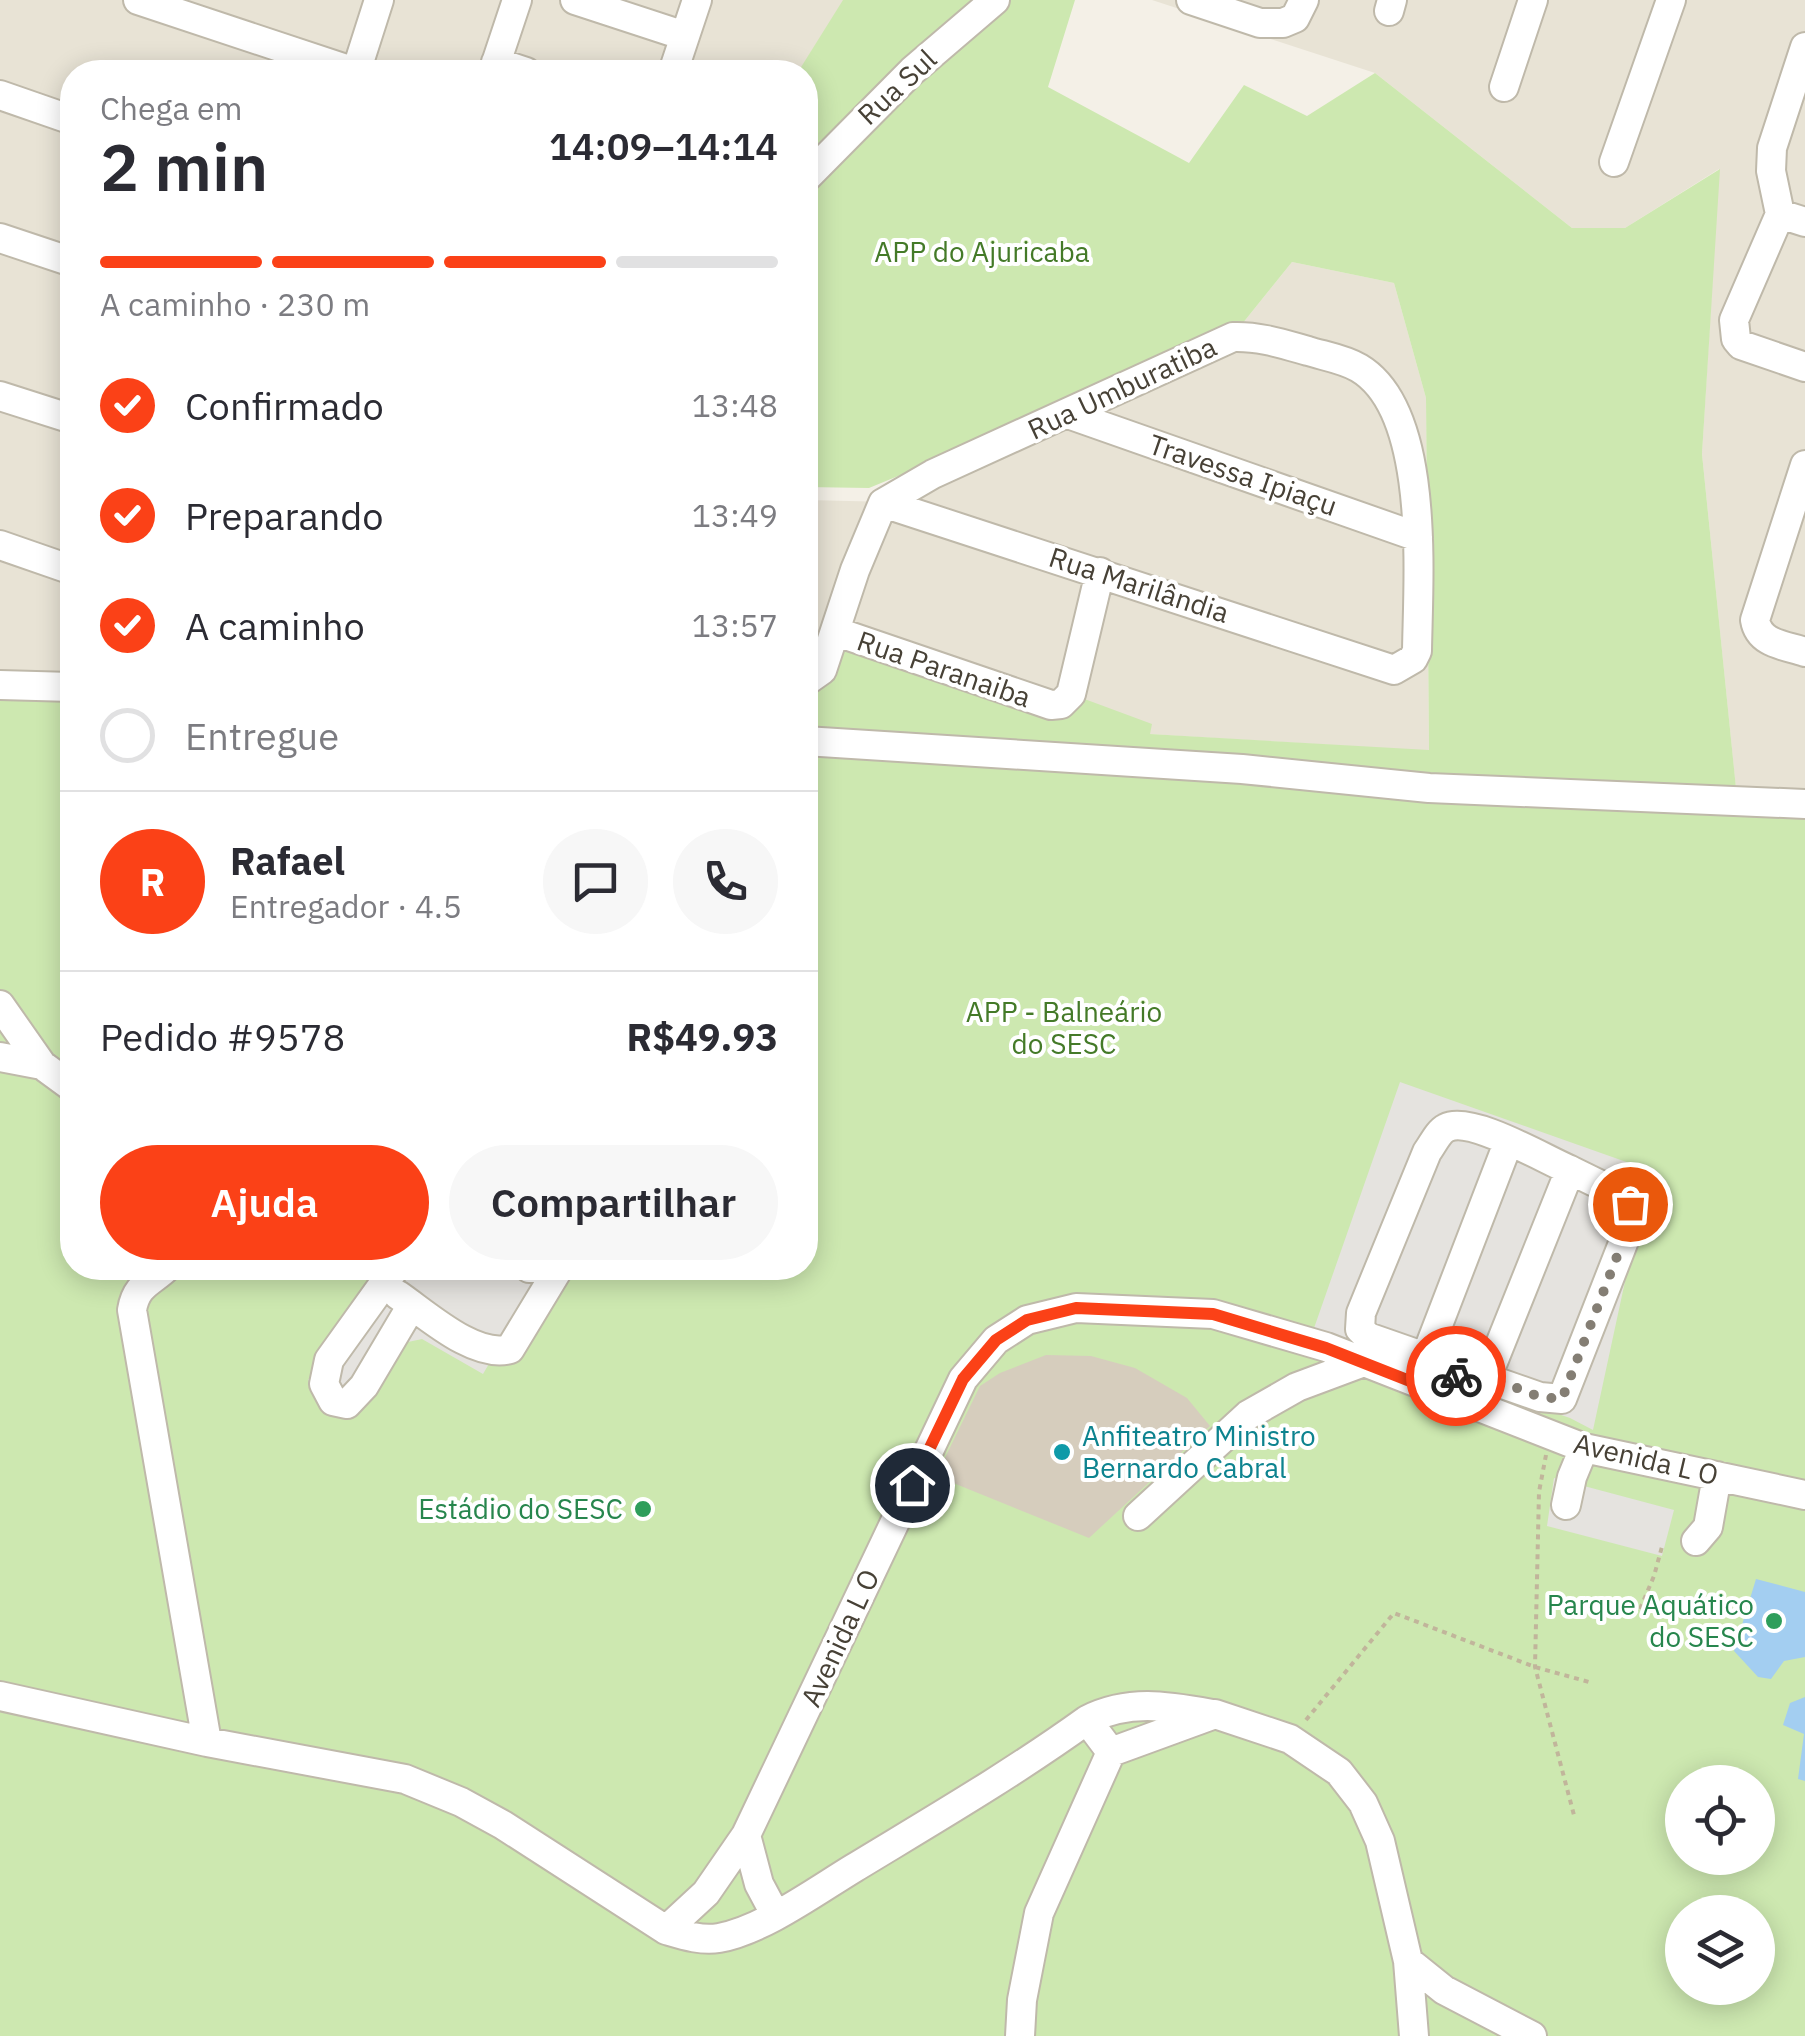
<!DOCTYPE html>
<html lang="pt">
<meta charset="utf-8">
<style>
:root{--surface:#fff;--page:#f7f7f7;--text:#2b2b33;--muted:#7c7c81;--line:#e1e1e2;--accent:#fb4117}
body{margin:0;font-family:"IBM Plex Sans",sans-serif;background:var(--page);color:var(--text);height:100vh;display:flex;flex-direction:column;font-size:38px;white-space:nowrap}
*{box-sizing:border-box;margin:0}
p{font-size:32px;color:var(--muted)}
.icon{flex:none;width:55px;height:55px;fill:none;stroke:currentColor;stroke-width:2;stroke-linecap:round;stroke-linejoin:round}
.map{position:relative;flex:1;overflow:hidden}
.sheet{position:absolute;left:60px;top:60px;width:758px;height:1220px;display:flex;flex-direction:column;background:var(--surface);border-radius:40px;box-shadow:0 5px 25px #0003}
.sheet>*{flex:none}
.controls{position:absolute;left:1665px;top:1765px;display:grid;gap:20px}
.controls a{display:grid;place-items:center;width:110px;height:110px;border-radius:50%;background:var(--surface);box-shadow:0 5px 25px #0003;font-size:50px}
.pin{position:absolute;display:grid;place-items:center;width:85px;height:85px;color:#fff;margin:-42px;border:5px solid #fff;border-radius:50%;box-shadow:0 2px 10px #0007}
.courier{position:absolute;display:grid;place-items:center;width:100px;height:100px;margin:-50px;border:8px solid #fb4117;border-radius:50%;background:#fff;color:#222;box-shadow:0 2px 12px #0007}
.headline em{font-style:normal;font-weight:600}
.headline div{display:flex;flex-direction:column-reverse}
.headline{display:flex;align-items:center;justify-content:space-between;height:170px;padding:0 40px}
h1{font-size:65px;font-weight:600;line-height:75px}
.bar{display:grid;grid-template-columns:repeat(4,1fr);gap:15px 10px;align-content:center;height:120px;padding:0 40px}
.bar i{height:12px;border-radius:8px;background:var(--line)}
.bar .on{background:var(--accent)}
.bar p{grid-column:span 4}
.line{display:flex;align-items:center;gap:25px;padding:0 40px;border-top:2px solid var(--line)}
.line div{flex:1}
.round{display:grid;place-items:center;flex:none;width:105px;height:105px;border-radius:52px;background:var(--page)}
ol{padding:0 40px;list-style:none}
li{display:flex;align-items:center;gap:30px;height:110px}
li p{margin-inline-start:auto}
li .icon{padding:10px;border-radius:50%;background:var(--accent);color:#fff;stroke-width:4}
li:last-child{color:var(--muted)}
li i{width:55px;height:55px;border:5px solid var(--line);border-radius:50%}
.cta{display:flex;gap:20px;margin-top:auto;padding:20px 40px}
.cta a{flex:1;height:115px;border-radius:60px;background:var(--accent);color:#fff;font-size:40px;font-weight:600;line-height:115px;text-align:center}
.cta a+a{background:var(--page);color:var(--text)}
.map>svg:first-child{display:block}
.residential{fill:#e8e3d5}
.green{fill:#cde8b0;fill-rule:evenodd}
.parking{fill:#e5e3df}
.water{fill:#a3cef1}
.building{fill:#d6cdbd}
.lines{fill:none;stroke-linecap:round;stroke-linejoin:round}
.minor-casing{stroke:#bfb9aa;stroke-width:32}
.path{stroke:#c1b59b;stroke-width:4;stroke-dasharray:5 5;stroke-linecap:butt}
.minor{stroke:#fff;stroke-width:28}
.done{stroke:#847e74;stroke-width:10;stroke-dasharray:0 18}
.route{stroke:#fb4117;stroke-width:12}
.culture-dot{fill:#0f9aa8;stroke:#fff;stroke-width:4}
.leisure-dot{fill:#2e9e5b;stroke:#fff;stroke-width:4}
.labels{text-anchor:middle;stroke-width:8;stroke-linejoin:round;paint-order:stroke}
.street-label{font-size:28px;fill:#474136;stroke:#fff}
.park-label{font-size:28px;fill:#447a28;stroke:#fff}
.culture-label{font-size:28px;fill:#0d838f;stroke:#fff;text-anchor:start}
.leisure-label{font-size:28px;fill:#27864d;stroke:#fff;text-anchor:end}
</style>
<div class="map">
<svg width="1805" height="2036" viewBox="0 0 1805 2036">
<rect width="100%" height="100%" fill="#f4f0e7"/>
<path class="residential" d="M0,0h973l-168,72h-733v612l-72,-7z
M1152,0h653v800l-68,-1 -35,-345 17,-285 -94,59h-53l-197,-155z
M1292,262l102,21 32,115 3,353 -280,-17 -344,1v-235l88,2 337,-163z"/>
<path class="green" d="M843,0h232l-27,87 141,76 55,-78 63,31 68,-43 197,155h53l95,-59 -18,285 35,344 68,3v1235h-1805v-1366l72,4v594h733v-572l25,-20 16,-41 205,70 20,-11 81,30 -2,10 279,16 -3,-352 -32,-115 -102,-21 -62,77 -361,149 -64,-1v-415h-7zM1682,1782h76v76h-76zM1682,1912h76v76h-76z"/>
<path class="parking" d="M1400,1082l249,88 -56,260 -23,-12 -257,-87z
M382,1268h163l-62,106 -61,-35 -14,3 -9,6 -42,63 -49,-31z
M1554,1478l120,32 -12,46 -115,-30z"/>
<path class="water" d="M1756,1579l49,13v65l-21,4 -13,18 -13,-2 -24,-26z
M1805,1697v84l-7,-2 6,-45 -21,-9 7,-22z"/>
<path class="building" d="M1046,1355l45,1 44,12 52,30 23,28 -121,112 -153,-62 44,-90 20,-13z"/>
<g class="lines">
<defs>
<path id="minor" d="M138,0l217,72
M575,0l110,36
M1191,0l69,23h23l12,-5 9,-18
M1389,11l3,-11
M1805,47l-33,101 -1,23 9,43 -46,106 2,19 5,6 64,22
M496,62l30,10
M356,72l23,-72
M493,72l24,-72
M673,72l24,-72
M1504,87l29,-87
M0,95l72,25
M1614,162l57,-162
M805,179l107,-108 83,-71
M1780,214l25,8
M0,238l72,24
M0,396l72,23
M1068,414l350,123
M1805,465l-50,155c4,24 29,25 50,32
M0,545l72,25
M837,632l214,73 10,-1 10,-10 29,-122
M805,682l17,-12 33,-100 28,-67 50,-29 300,-137c26,-1 50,7 75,14 16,5 36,8 51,17 72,43 59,210 58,283l-4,8 -19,11 -511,-167
M0,685l72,2
M805,741l437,28 187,19 376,16
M0,1005l42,60
M0,1057l42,8 30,22
M166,1268c-16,15 -30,17 -34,42l75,432
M395,1268l-66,92 -5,24 9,17 14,3 17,-18 48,-81
M529,1268h3
M398,1295c29,20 77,64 112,54l49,-81
M1426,1356l82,-213
M1487,1377l83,-207c-26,-11 -100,-55 -124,-42 -8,4 -13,16 -19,24l-66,161 -1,16 8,8 172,60 22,2 67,-171 1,-24 -13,-11 -47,-23
M1566,1505l6,-28 12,-29
M1138,1516l110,-101 49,-28 67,-25
M1696,1541l12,-14 9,-51
M0,1696l207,46 198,37 56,23 42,23 163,105c17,5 35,11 53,8 44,-8 97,-47 135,-70 79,-48 158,-94 233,-148l24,32 104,-38 75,25 49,33 24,31 17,38 28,120 6,75
M1087,1720c42,-21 80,-14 125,-6
M746,1835l13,49 16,30
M666,1930l40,-37 40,-58 217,-456 33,-39 31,-20 49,-12 137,6 113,33 258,101 221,47
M1408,1961l36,29 88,46
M1020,2036l2,-36 17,-87 72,-161"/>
</defs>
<use href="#minor" class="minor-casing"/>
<path class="path" d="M1546,1455l-7,37 -4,175 40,152
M1640,1609l14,-33 9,-33
M1306,1720l88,-107 141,54 54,15"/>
<use href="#minor" class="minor"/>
</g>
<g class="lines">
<path class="done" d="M1456,1376l4,-10 80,31 22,2 66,-171 2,-24"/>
<path class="route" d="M912,1485l51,-106 33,-39 31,-20 49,-12 137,6 113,34 122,48 8,-20"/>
</g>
<circle class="culture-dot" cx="1062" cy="1452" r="10"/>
<g class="leisure-dot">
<circle cx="643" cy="1509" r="10"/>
<circle cx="1774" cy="1621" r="10"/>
</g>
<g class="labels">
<g class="street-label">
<text transform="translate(897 87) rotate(-43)" y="10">Rua Sul</text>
<text transform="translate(1122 388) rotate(-25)" y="10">Rua Umburatiba</text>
<text transform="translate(1243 475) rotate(19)" y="10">Travessa Ipiaçu</text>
<text transform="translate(1139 585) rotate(18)" y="10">Rua Marilândia</text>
<text transform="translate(944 669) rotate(19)" y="10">Rua Paranaiba</text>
<text transform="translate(1646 1459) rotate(13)" y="10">Avenida L O</text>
<text transform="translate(840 1638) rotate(-65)" y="10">Avenida L O</text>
</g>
<g class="park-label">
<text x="982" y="262">APP do Ajuricaba</text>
<text x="1064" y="1022">APP - Balneário<tspan x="1064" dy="32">do SESC</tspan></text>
</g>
<g class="culture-label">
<text x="1082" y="1446">Anfiteatro Ministro<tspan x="1082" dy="32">Bernardo Cabral</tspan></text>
</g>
<g class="leisure-label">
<text x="623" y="1519">Estádio do SESC</text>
<text x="1754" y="1615">Parque Aquático<tspan x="1754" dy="32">do SESC</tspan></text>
</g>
</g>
</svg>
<div class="controls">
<a><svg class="icon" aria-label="locate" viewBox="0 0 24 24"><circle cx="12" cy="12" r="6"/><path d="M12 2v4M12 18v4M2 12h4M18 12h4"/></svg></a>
<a><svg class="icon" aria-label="layers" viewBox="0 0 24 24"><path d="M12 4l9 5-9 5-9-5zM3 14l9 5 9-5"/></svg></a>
</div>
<div class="pin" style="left:1630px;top:1204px;background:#ea580c"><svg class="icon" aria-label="bag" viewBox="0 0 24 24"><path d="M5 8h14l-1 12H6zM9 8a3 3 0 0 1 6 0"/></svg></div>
<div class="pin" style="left:912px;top:1485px;background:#1f2937"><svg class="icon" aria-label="home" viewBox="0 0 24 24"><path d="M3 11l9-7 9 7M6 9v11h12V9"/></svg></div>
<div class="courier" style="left:1456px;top:1376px"><svg class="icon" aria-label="bike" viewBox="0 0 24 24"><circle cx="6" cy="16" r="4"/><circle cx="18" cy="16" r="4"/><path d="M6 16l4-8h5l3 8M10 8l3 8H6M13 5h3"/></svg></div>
<section class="sheet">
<div class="headline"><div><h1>2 min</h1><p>Chega em</p></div><em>14:09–14:14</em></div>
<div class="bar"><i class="on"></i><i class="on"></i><i class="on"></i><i></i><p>A caminho · 230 m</p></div>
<ol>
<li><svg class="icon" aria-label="check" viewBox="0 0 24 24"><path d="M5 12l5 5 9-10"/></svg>Confirmado<p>13:48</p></li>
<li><svg class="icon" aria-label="check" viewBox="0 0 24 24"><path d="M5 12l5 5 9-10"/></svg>Preparando<p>13:49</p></li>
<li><svg class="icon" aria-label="check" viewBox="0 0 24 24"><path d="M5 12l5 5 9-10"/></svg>A caminho<p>13:57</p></li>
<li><i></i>Entregue</li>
</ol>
<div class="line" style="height:180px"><b class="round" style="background:var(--accent);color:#fff">R</b><div><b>Rafael</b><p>Entregador · 4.5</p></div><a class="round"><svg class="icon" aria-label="chat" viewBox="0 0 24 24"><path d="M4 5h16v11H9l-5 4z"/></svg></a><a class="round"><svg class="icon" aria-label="phone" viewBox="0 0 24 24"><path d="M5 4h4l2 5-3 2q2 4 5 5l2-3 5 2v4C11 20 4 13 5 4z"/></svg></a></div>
<div class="line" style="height:130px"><div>Pedido #9578</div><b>R$49.93</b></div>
<div class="cta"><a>Ajuda</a><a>Compartilhar</a></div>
</section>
</div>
